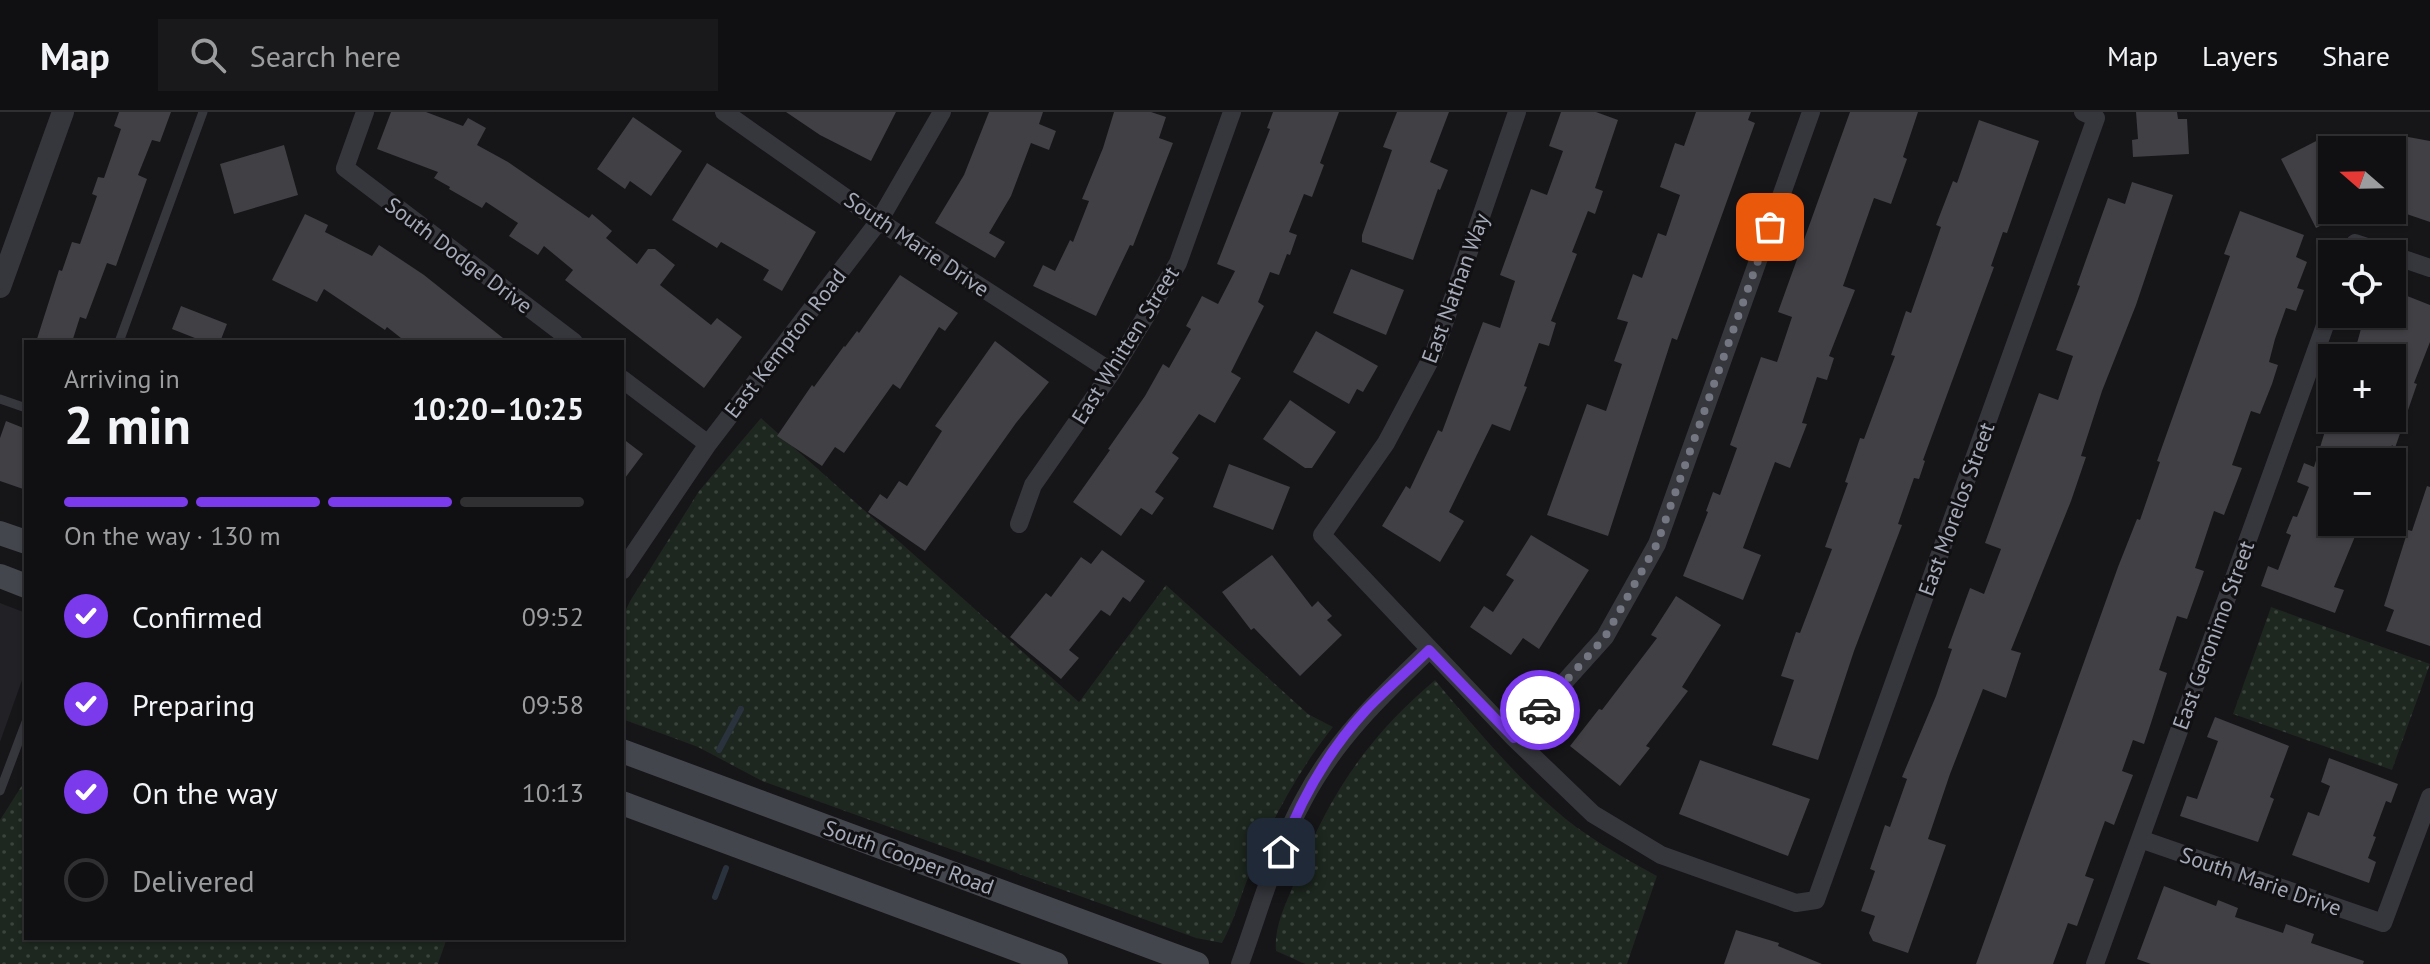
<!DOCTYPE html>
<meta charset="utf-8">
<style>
:root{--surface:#101012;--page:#19191b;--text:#f1f3f6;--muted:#9c9d9f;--line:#303032;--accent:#7c3aed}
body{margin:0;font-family:"PT Sans",sans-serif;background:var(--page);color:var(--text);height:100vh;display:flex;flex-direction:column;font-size:30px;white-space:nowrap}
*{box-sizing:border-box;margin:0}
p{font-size:26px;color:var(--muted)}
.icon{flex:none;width:44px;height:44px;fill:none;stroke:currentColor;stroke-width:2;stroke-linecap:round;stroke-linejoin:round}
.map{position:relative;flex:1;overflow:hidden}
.sheet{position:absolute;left:24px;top:228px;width:600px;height:600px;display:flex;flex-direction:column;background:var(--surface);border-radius:0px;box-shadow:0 2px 6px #0004,0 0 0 2px var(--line)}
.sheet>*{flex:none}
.needle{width:52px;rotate:290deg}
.buttons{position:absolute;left:2318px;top:24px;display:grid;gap:16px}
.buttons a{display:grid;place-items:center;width:88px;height:88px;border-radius:0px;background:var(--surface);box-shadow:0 2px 6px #0004,0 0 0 2px var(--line);font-size:40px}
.pin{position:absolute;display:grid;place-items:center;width:68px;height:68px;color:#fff;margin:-34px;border-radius:16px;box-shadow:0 4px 12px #0006}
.courier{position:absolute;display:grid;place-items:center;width:80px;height:80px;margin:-40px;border:6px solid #7c3aed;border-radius:50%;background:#fff;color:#222;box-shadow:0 2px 10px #0007}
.headline em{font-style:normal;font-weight:700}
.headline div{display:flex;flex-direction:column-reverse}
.headline{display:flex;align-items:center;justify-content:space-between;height:136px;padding:0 40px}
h1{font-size:52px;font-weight:700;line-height:60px}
.bar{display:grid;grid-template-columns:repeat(4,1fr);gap:12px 8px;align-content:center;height:96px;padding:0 40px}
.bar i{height:10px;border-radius:6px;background:var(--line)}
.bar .active{background:var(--accent)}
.bar p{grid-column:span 4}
ol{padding:0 40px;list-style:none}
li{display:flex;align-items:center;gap:24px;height:88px}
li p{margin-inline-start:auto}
li .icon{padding:8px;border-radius:50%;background:var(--accent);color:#fff;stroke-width:4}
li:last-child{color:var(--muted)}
li i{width:44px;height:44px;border:4px solid var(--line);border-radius:50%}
header{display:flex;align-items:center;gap:48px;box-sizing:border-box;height:112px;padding:0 40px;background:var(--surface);border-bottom:2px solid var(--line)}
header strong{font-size:38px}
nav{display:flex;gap:44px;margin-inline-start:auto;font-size:28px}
.search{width:560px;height:72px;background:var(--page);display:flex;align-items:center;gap:20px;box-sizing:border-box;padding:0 28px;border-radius:0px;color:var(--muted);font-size:30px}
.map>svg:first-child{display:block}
.built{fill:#222125}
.park{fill:url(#park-dots)}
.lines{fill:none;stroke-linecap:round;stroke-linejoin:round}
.stream{stroke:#2a333d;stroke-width:6}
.building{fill:#404045}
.service{stroke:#36373d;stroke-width:9}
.minor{stroke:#36373d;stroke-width:18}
.tertiary{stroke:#36373d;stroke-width:22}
.secondary{stroke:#44464d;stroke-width:24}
.done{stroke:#747681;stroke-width:8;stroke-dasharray:0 14.4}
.route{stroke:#7c3aed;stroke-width:10}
.labels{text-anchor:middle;stroke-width:6;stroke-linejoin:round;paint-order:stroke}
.street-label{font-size:22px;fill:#a6abb9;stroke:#111013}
</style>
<header>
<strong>Map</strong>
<div class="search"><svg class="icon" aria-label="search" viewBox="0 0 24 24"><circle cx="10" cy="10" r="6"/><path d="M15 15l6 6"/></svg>Search here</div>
<nav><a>Map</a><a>Layers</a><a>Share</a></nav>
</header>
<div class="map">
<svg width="2430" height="852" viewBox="0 0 2430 852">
<defs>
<pattern id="park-dots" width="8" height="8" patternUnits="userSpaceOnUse" patternTransform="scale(2)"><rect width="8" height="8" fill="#1d261f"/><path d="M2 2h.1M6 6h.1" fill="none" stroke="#3b433d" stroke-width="1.8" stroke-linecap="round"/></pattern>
</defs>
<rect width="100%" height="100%" fill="#161518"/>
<path class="built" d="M0,491l26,10v56l-26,73z"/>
<path class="park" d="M761,306l318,284 87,-117 142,129 25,13c-35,44 -62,94 -83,146 -10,24 -15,47 -28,70l-26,-5 -434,-157 -64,-34 -76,-28v-101l8,-17 69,-110z
M2271,495l159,57 -38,106 -159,-56z
M1435,568c35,42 77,92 118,128 31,28 68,48 104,68l-30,88h-322l-29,-13c-2,-23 8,-44 17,-65 33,-86 71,-146 142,-206z
M26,667v159h421l-9,26h-438v-144z"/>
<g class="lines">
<path class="stream" d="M719,638l22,-41
M715,785l11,-29"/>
</g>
<path class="building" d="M119,0h52l-11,30 -8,-2 -14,35 9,4 -31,87 -9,-3 -21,56 -6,-2 -8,25h-36l23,-72 3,1 10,-29 8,2 17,-48 -5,-2 6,-17 6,1 17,-49 -7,-3z
M391,0h35l37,14 5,-8 18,10 -9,17 31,17 81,56 3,-4 20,17 -6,7 31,26 11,-15h7l20,16 -15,20 51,40 6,-7 25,19 -38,51 -139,-108 8,-10 -29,-24 -6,9 -29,-19 9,-13 -32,-21 -4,6 -33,-19 1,-2 -16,-9 4,-6 -61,-23z
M786,0h110l-25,49 -51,-26z
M989,0h54l-4,12 17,7 -7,19 -18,-7 -20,53 -22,37 16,9 -10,16 -60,-35 29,-48z
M1114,0h37l15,5 -7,21 14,5 -40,103 -3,-1 -34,71 -63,-30 10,-21 12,6 15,-31 3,2 16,-41 -7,-2 21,-51z
M1273,0h66l-19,51 4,2 -12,32 -8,-3 -15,38 8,3 -7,20 -3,-1 -8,21 -9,-3 -12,30 6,4 -33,66 10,6 -26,45 -16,-9 -27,39 7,5 -24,34 9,6 -12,17 -11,-7 -20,28 -48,-34 37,-52 -2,-1 37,-53 18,-32 6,4 22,-39 -5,-3 16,-30 16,8 17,-33 -18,-7 53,-135 -3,-1z
M1397,0h52l-19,50 18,8 -8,20 -2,-1 -25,71 -51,-18v-7l30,-85 -9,-3z
M1561,0h35l22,8 -23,68 8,3 -8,23 -7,-3 -16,41 5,2 -26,67 5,2 -7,23 -10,-3 -15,43 3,1 -17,44 -18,-7 -43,88 15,9 -24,41 -58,-36 24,-40 4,3 28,-59 4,2 41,-110 17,6 15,-47 -15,-6 31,-86 16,6 16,-44 -14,-5z
M1696,0h55l-3,8 7,3 -78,217 -5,-2 -64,198 -61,-21 40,-111 19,7 16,-47 -8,-3 14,-39 -11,-3 16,-45 9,4 16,-45 8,3 14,-41 -20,-8 15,-44 9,3z
M1850,0h68l-15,45 4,2 -16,45 -17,-6 -31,88 12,4 -26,66 5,2 -7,22 -10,-3 -15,46 5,1 -17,44 -15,-6 -32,86 18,7 -18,45 -60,-24 25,-64 -2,-1 7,-19 7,3 17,-47 -7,-3 31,-88 16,5 15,-45 -14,-5z
M2136,0h41l1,7h9l2,35 -56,3 -1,-17 6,-1z
M633,5l49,34 -31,45 -21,-15 -5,8 -28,-20z
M1979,8l60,21 -32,92 -4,-1 -12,34 3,1 -71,193 2,1 -6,18 -5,-1 -16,46 4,1 -48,126 -36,109 -46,-15 22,-65 -13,-4 15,-44 4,1 32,-84 -7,-2 23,-64 -3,-1 15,-44 4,1 31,-83 -4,-1 15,-44 5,2 30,-86 -5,-2 17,-44 4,2z
M2392,22l38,7v81l-38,-13z
M2322,26l10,19v63l-16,8 -35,-69z
M284,33l14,50 -64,19 -14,-50z
M707,51l109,69 -34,59 -19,-11 6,-10 -48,-28 -4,6 -45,-28z
M2132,70l41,13 -37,110 -34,86 -21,65 5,1 -15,44 -60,149 10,3 -15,45 -23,-9 -33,85 -22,65 18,6 -38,108 -35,-12 -4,-8 6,-17 -14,-5 14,-40 -5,-2 15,-44 5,2 17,-48 -5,-2 34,-81 16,-47 -4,-1 22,-60 14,6 17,-45 -16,-6 54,-150 19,7 15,-44 -17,-6 24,-64 -3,-1 31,-87 17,6z
M2240,99l64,24 -8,22 11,5 -10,26 7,2 -8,21 -10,-3 -11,31 -6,23 9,3 -6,19 -12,30 -9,-3 -19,54 10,3 -18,47 -10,-4 -19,57 9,3 -17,48 -10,-3 -18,54 8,3 -16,50 -7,21 -11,-4 -11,31 11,4 -19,50 -9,-4 -20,55 9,3 -17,47 -9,-3 -15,41h-77l142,-397 19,-48 3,1 20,-58 -3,-1 73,-205 -6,-2z
M305,102l23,11 -3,7 47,24 7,-11 45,30 84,67h-102l-19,-15 -2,3 -61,-41 -7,13 -45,-22z
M1351,157l53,21 -18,45 -53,-22z
M900,163l58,38 -13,18 -6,-4 -39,62 -7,-5 -49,69 -9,-6 -13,19 -45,-30 35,-51 2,2 30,-41 1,1 12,-16 2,2z
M2392,178l38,15v37l-16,41 3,1 -22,64 -3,-3 -6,17h-54v60h29l-27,65 10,3 -9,23 -74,-27 7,-20 10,4 13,-35 -5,-2 7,-17 4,1 12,-30 -12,-5 7,-19 10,4 15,-49h63v-60h-39l12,-44h27z
M181,194l46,18 -7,18h-15l-33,-13z
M1316,219l62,35 -15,26 -6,-3 -8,15 -56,-32z
M995,229l54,41 -33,41 -91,128 -57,-39 12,-18 7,5 12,-18 8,5 35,-55 -7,-5z
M1290,288l46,32 -24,36h-7l-42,-29z
M6,309l20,8v61l-26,-9v-43z
M622,326l21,16 -21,28z
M1229,352l61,23 -17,43 -60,-23z
M2427,374l3,1v159l-44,-15 8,-21 -10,-4 24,-76 4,1z
M1531,423l58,35 -50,79 -16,-11 -12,17 -41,-28 14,-21 9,6 21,-32 -8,-5z
M1102,438l43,31 -15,21 -7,-5 -13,19 -9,-6 -32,40 10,8 -18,21 -51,-42 36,-44 5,4 30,-40 10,7z
M1272,443l40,52 6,-6 14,15 -5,4 15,15 -42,41 -46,-48 -3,2 -29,-38z
M1676,484l45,29 -39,62 6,4 -42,55 4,2 -30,38 -50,-40 29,-37 3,1 55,-72 -6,-3z
M2215,605l74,29 -19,51 4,2 -16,43 -78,-26 7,-20 10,3 21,-58 -11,-4z
M2329,646l69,26 -7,19 -5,-2 -13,35 3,1 -8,21 8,4 -7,21 -77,-28 16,-43 11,4 11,-30 -9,-4z
M1700,648l110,39 -22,57 -109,-42z
M2164,774l52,20 2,-6 20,8 -3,9 48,16 3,-9 28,10 -3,9 53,18 -1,3h-212l-14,-5z
M1736,818l43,13 -1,3 44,18h-98z"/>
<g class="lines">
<path class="service" d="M119,230l84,-230
M0,287l26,9
M0,679l26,-69"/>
<path class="minor" d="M365,0l-20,56 229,174
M724,0l155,109 233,151
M1517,0l-83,241 -48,90 -64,92 192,203 79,76 68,41 135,48 20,-3 280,-782 -13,-6
M2351,142l4,-11 33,11
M2392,143l38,13
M622,267l86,65
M1019,412l14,-39 79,-113 66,-109 54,-151
M622,459l86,-127 171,-223 63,-109
M1514,626l91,-101 52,-93 154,-432
M2140,727l243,84 47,-126
M1240,852c20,-55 36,-114 64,-165 31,-59 78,-104 125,-149
M2095,852l237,-658"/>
<path class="tertiary" d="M0,175l63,-175"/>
<path class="secondary" d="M0,421l26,9
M0,464l26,10
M622,639l575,213
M622,691l434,161"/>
</g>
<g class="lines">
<path class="done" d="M1540,598l65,-73 52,-93 113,-317"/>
<path class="route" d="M1281,740c19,-51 48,-102 85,-142 20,-21 43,-40 63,-60l85,88 26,-28"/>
</g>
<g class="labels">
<g class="street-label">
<text transform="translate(917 132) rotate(34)" y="8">South Marie Drive</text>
<text transform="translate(459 143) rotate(37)" y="8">South Dodge Drive</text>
<text transform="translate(1455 176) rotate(-70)" y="8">East Nathan Way</text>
<text transform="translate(785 231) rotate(-52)" y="8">East Kempton Road</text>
<text transform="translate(1125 233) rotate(-58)" y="8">East Whitten Street</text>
<text transform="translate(1956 397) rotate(-70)" y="8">East Morelos Street</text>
<text transform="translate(2213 523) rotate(-70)" y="8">East Geronimo Street</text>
<text transform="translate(909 745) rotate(20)" y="8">South Cooper Road</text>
<text transform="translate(2261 769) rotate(19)" y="8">South Marie Drive</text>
</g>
</g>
</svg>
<div class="buttons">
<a><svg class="needle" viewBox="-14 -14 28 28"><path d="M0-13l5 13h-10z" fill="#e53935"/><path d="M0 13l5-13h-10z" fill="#9c9d9f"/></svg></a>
<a><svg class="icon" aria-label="locate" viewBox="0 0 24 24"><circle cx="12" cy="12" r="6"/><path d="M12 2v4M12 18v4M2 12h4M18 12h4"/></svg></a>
<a>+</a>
<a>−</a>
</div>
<div class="pin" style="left:1770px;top:115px;background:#ea580c"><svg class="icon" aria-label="bag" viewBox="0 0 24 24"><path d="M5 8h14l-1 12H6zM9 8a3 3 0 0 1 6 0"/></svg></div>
<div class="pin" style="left:1281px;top:740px;background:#1f2937"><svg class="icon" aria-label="home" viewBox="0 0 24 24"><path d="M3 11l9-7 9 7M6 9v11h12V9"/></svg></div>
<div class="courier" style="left:1540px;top:598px"><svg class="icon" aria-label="car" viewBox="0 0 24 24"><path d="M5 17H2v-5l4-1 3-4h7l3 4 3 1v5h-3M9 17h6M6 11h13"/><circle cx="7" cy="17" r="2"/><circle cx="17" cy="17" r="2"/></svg></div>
<section class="sheet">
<div class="headline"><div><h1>2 min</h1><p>Arriving in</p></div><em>10:20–10:25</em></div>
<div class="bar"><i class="active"></i><i class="active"></i><i class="active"></i><i></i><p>On the way · 130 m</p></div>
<ol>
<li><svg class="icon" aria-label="check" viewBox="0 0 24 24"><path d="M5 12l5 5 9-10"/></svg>Confirmed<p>09:52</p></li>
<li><svg class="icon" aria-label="check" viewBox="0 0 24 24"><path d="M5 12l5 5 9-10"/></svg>Preparing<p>09:58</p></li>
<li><svg class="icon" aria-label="check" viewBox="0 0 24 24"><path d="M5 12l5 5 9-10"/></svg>On the way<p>10:13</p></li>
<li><i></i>Delivered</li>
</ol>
</section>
</div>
